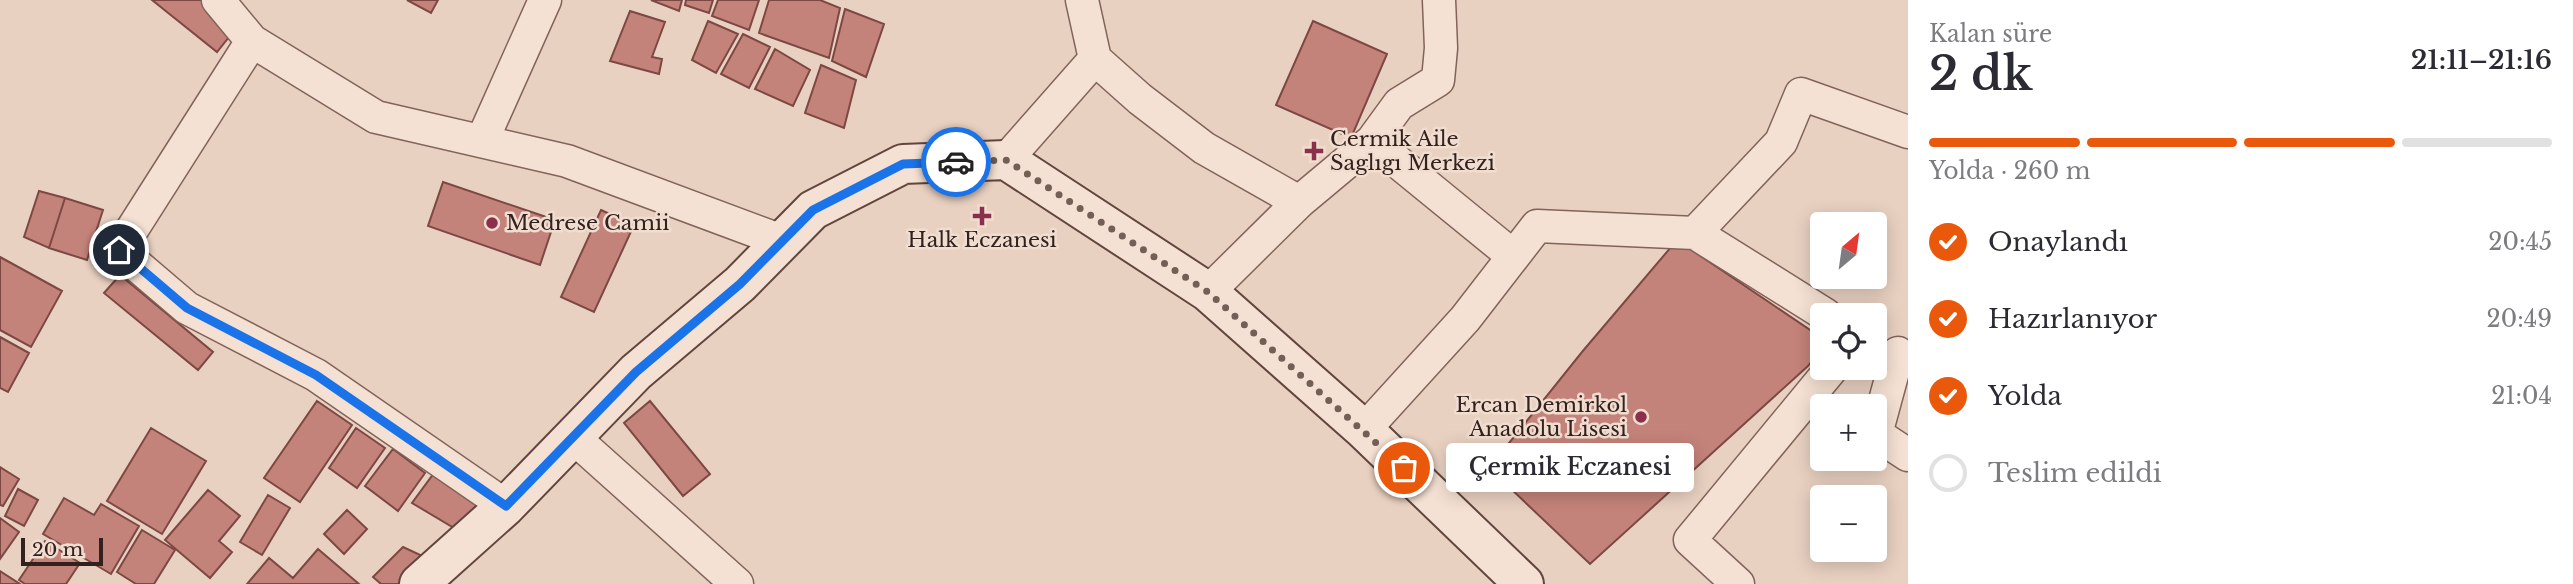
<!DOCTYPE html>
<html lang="tr">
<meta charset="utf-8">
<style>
:root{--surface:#fff;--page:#f7f7f7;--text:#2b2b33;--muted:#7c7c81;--line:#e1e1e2;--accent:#ea580c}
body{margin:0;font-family:"Libre Baskerville",serif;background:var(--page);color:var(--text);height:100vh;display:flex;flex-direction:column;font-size:26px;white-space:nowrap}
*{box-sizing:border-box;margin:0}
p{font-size:23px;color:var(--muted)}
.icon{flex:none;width:38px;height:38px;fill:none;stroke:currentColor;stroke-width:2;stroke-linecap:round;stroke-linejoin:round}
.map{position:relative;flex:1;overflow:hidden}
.details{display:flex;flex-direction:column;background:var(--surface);width:665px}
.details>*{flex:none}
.needle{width:46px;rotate:29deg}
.controls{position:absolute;left:1810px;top:212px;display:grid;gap:14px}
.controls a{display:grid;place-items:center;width:77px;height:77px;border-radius:7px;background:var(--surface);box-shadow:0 4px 18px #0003;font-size:35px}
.scale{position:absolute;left:21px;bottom:18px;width:82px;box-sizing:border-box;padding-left:7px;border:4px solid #32211d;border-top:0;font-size:19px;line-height:24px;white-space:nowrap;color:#32211d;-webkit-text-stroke:5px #f1ddd0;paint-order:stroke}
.pin{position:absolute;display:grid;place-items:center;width:60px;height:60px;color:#fff;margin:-30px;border:4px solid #fff;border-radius:50%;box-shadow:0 2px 7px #0007}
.courier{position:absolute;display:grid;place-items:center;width:70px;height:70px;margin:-35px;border:5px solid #1a73e8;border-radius:50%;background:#fff;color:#222;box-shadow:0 2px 9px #0007}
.bubble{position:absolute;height:49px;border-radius:7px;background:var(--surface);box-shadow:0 4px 18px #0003;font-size:23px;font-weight:600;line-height:49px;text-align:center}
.overview em{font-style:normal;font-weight:600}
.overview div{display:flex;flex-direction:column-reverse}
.overview{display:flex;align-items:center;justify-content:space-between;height:119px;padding:0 21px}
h1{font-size:46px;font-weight:600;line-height:52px}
.bar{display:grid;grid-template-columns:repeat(4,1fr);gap:10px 7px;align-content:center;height:84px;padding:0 21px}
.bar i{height:9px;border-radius:5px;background:var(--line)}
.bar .current{background:var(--accent)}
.bar p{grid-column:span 4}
ol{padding:0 21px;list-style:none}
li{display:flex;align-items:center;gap:21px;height:77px}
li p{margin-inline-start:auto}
li .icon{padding:7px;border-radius:50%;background:var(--accent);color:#fff;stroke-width:4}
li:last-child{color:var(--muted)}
li i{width:38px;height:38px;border:4px solid var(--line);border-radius:50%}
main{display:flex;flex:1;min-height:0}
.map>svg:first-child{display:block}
.building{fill:#c4837a;stroke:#7d4843;stroke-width:2}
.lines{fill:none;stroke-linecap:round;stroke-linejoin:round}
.street-casing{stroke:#81635a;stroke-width:35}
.secondary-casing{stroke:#62453e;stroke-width:42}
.street{stroke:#f5e1d3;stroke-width:32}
.secondary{stroke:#f5e1d3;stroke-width:38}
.done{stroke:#725f56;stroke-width:7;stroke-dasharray:0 12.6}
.route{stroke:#1a73e8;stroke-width:9}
.poi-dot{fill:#8a304c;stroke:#f1ddd0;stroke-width:2.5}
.labels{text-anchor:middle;stroke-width:5;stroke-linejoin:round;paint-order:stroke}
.poi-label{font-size:21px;fill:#32211d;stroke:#f1ddd0;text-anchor:start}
</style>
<main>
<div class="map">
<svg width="1908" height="584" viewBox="0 0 1908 584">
<rect width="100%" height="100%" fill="#e9d1c1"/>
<path class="building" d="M152,0h51l34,27 -20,25z
M407,0h31l-7,13z
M651,0h31l-3,11z
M686,0h27l-4,13 -24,-8z
M718,0h41l-10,30 -37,-14z
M769,0h51l20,8 -11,50 -70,-25z
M845,9l39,15 -18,53 -34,-16z
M630,11l35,11 -13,35 10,2 -3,15 -49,-13z
M708,21l30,13 -22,39 -24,-13z
M1313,21l74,33 -36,84 -75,-33z
M743,34l27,13 -21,41 -28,-14z
M775,49l35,21 -17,36 -38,-17z
M821,65l35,15 -12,48 -39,-15z
M443,182l112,38 -15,45 -112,-39z
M39,191l26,7 -16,50 -25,-11z
M65,198l38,12 -16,50 -38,-12z
M601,210l33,15 -40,87 -33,-15z
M1677,240l145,98v11l-14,17 -218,198 -101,-96 93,-116z
M0,257l62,34 -31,56 -31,-17z
M120,275l93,77 -15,18 -94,-77z
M0,337l29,16 -21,39 -8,-4z
M317,401l35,24 -52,77 -36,-24z
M650,401l60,73 -27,22 -59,-73z
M151,428l55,33 -44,73 -55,-33z
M356,428l29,20 -28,40 -28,-20z
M393,449l32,24 -27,38 -33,-25z
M0,467l19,12 -16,27 -3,-1z
M437,469l52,39 -25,26 -52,-31z
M18,489l20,11 -14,26 -19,-10z
M208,490l32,26 -21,25 13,11 -22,26 -45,-38z
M268,495l22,13 -28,47 -22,-13z
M64,498l30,17 7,-11 38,22 -28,48 -68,-40z
M347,510l20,19 -23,25 -20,-20z
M0,518l19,14 -19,27z
M142,530l33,20 -21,34h-18l-19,-12z
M45,541l35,22 -14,21h-41l-6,-4z
M403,547l28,13 -24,24h-26l-8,-7z
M318,549l41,35h-112l22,-26 24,20z
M0,571l20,13h-20z"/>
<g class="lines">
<defs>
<path id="street" d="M218,0l34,41 124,76 191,44 215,80
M1082,0l13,59 45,40 64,49 95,54
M252,41l-133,209 68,58 129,67 190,131
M482,141l63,-141
M1372,141l141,115
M1006,160l89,-101
M1695,233l86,-91 20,-48 107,38
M1208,292l91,-90 73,-61 27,-37 39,-24 3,-32 -2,-48
M1898,353l-22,81 32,21
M1364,430l101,-111 72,-93 158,7 131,82
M573,437l164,147
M1738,584l-48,-44 142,-172"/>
<path id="secondary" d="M419,584l87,-78 130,-134 104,-88 73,-74 90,-46 103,-4 202,132 156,138 160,154"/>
</defs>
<use href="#street" class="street-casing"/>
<use href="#secondary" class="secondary-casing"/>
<use href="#street" class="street"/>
<use href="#secondary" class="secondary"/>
</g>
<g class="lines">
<path class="done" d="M956,162l50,-2 202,132 196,176"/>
<path class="route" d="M119,250l68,58 129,67 190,131 130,-134 104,-88 73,-74 90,-46 53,-2"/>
</g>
<g class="poi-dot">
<path d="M1310.5 140.5h7v7h7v7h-7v7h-7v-7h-7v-7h7z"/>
<path d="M978.5 205.5h7v7h7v7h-7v7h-7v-7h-7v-7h7z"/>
<circle cx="492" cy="223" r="7"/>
<circle cx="1641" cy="417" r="7"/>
</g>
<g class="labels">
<g class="poi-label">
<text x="1330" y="146">Cermik Aile<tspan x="1330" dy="24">Saglıgı Merkezi</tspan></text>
<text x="506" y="230">Medrese Camii</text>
<text x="982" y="247" text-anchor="middle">Halk Eczanesi</text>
<text x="1627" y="412" text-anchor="end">Ercan Demirkol<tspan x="1627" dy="24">Anadolu Lisesi</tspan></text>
</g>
</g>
</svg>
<div class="controls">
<a><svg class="needle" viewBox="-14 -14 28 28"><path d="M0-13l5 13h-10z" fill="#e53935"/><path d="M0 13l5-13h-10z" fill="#7c7c81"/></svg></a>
<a><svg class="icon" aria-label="locate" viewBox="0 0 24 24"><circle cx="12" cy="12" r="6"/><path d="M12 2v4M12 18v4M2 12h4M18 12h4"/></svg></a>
<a>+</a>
<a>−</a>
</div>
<div class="scale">20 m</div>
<div class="pin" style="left:1404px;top:468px;background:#ea580c"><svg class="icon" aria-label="bag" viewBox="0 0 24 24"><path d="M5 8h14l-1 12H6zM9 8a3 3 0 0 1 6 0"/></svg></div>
<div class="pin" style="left:119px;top:250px;background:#1f2937"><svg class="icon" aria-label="home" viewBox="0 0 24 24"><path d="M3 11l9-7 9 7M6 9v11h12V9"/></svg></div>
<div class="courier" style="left:956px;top:162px"><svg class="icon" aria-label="car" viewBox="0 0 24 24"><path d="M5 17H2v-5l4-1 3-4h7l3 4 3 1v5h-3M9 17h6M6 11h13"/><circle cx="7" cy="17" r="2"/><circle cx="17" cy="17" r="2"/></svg></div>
<div class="bubble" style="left:1446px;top:443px;width:248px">Çermik Eczanesi</div>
</div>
<section class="details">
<div class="overview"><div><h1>2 dk</h1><p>Kalan süre</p></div><em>21:11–21:16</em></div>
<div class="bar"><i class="current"></i><i class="current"></i><i class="current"></i><i></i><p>Yolda · 260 m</p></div>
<ol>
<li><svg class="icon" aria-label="check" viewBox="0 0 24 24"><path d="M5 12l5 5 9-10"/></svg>Onaylandı<p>20:45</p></li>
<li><svg class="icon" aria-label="check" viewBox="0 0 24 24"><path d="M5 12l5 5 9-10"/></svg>Hazırlanıyor<p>20:49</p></li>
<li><svg class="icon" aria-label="check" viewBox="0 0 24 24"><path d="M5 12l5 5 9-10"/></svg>Yolda<p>21:04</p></li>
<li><i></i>Teslim edildi</li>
</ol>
</section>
</main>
